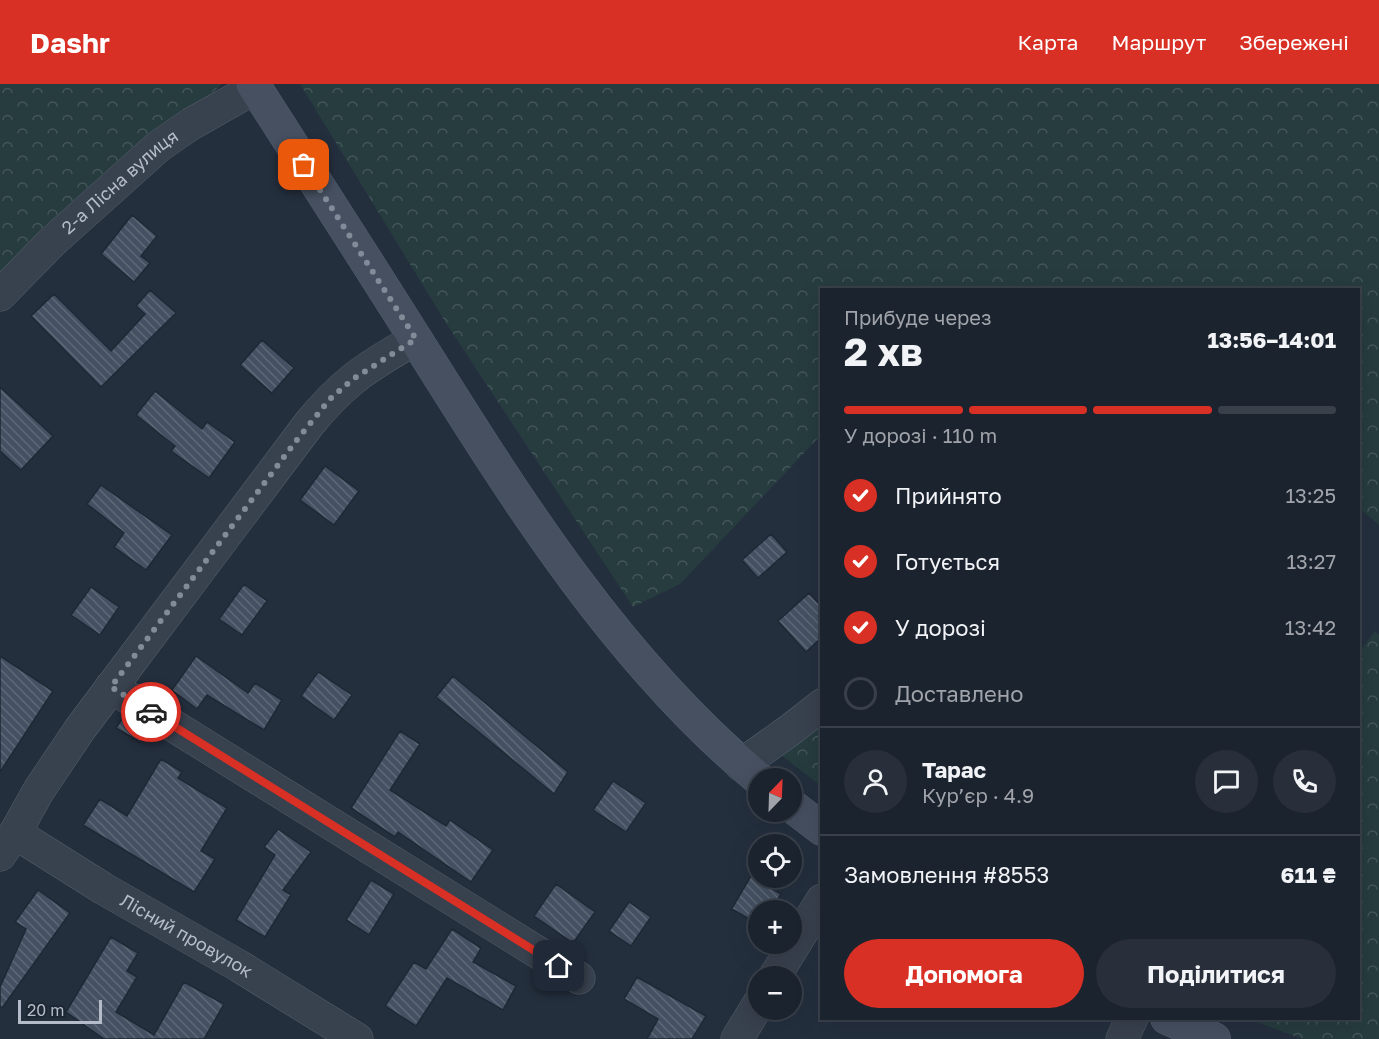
<!DOCTYPE html>
<html lang="uk">
<meta charset="utf-8">
<style>
:root{--surface:#1b232e;--page:#282f3a;--text:#f1f3f6;--muted:#a0a4aa;--line:#39404a;--accent:#d93025}
body{margin:0;font-family:"Golos Text",sans-serif;background:var(--page);color:var(--text);height:100vh;display:flex;flex-direction:column;font-size:22px;white-space:nowrap}
*{box-sizing:border-box;margin:0}
p{font-size:20px;color:var(--muted)}
.icon{flex:none;width:33px;height:33px;fill:none;stroke:currentColor;stroke-width:2;stroke-linecap:round;stroke-linejoin:round}
.map{position:relative;flex:1;overflow:hidden}
.panel{position:absolute;left:820px;top:204px;width:540px;height:732px;display:flex;flex-direction:column;background:var(--surface);border-radius:0px;box-shadow:0 6px 24px #0002,0 0 0 2px var(--line)}
.panel>*{flex:none}
.needle{width:39px;rotate:23deg}
.tools{position:absolute;left:748px;top:684px;display:grid;gap:12px}
.tools a{display:grid;place-items:center;width:54px;height:54px;border-radius:50%;background:var(--surface);box-shadow:0 6px 24px #0002,0 0 0 2px var(--line);font-size:30px}
.scale{position:absolute;left:18px;bottom:15px;width:84px;box-sizing:border-box;padding-left:6px;border:3px solid #b4bcc9;border-top:0;font-size:16px;line-height:21px;white-space:nowrap;color:#b4bcc9;-webkit-text-stroke:4px #1d2633;paint-order:stroke}
.pin{position:absolute;display:grid;place-items:center;width:51px;height:51px;color:#fff;margin:-26px;border-radius:12px;box-shadow:0 3px 9px #0006}
.courier{position:absolute;display:grid;place-items:center;width:60px;height:60px;margin:-30px;border:4px solid #d93025;border-radius:50%;background:#fff;color:#222;box-shadow:0 2px 8px #0007}
.overview em{font-style:normal;font-weight:700}
.overview div{display:flex;flex-direction:column-reverse}
.overview{display:flex;align-items:center;justify-content:space-between;height:102px;padding:0 24px}
h1{font-size:39px;font-weight:700;line-height:45px}
.bar{display:grid;grid-template-columns:repeat(4,1fr);gap:9px 6px;align-content:center;height:72px;padding:0 24px}
.bar i{height:8px;border-radius:4px;background:var(--line)}
.bar .on{background:var(--accent)}
.bar p{grid-column:span 4}
.line{display:flex;align-items:center;gap:15px;padding:0 24px;border-top:2px solid var(--line)}
.line div{flex:1}
.round{display:grid;place-items:center;flex:none;width:63px;height:63px;border-radius:32px;background:var(--page)}
ol{padding:0 24px;list-style:none}
li{display:flex;align-items:center;gap:18px;height:66px}
li p{margin-inline-start:auto}
li .icon{padding:6px;border-radius:50%;background:var(--accent);color:#fff;stroke-width:4}
li:last-child{color:var(--muted)}
li i{width:33px;height:33px;border:3px solid var(--line);border-radius:50%}
.primary-button{display:flex;gap:12px;margin-top:auto;padding:12px 24px}
.primary-button a{flex:1;height:69px;border-radius:36px;background:var(--accent);color:#fff;font-size:24px;font-weight:700;line-height:69px;text-align:center}
.primary-button a+a{background:var(--page);color:var(--text)}
header{display:flex;align-items:center;gap:36px;box-sizing:border-box;height:84px;padding:0 30px;background:var(--accent);color:#fff}
header strong{font-size:28px}
nav{display:flex;gap:33px;margin-inline-start:auto;font-size:21px}
.map>svg:first-child{display:block}
.forest{fill:url(#forest-crowns)}
.building{fill:url(#building-back-hatch);stroke:#1f2835;stroke-width:1.5}
.lines{fill:none;stroke-linecap:round;stroke-linejoin:round}
.street-casing{stroke:#565f6c;stroke-width:33}
.secondary-casing{stroke:#565f6c;stroke-width:34}
.street{stroke:#38414e;stroke-width:32}
.secondary{stroke:#465061;stroke-width:33}
.done{stroke:#828b98;stroke-width:6;stroke-dasharray:0 10.8}
.route{stroke:#d93025;stroke-width:8}
.labels{text-anchor:middle;stroke-width:5;stroke-linejoin:round;paint-order:stroke}
.street-label{font-size:18px;fill:#b4bcc9;stroke:#1d2633}
</style>
<header>
<strong>Dashr</strong>
<nav><a>Карта</a><a>Маршрут</a><a>Збережені</a></nav>
</header>
<div class="map">
<svg width="1379" height="955" viewBox="0 0 1379 955">
<defs>
<pattern id="forest-crowns" width="20" height="18" patternUnits="userSpaceOnUse" patternTransform="scale(1.5)"><rect width="20" height="18" fill="#263c3f"/><path d="M2 6a3 3 0 1 1 6 0M12 15a3 3 0 1 1 6 0" fill="none" stroke="#435659"/></pattern>
<pattern id="building-back-hatch" width="6" height="6" patternUnits="userSpaceOnUse" patternTransform="scale(1.5)"><rect width="6" height="6" fill="#455162"/><path d="M-1 5l2 2M0 0l6 6M5-1l2 2" fill="none" stroke="#5d6877"/></pattern>
</defs>
<rect width="100%" height="100%" fill="#242f3e"/>
<path class="forest" d="M0,0h222l-222,197z
M300,0h1079v441l-20,-17v-218h-537v144l-142,150 -47,23 -187,-284z
M1375,547l4,4v404h-77l-53,-20 110,-1v-366z
M822,599v104l-60,-47z"/>
<path class="building" d="M132,131l25,21 -16,20 9,7 -16,19 -33,-28z
M150,206l26,23 -75,74 -70,-71 23,-22 57,57 34,-37 -9,-8z
M262,256l32,28 -22,25 -32,-28z
M0,303l53,49 -32,34 -21,-19z
M155,307l47,38 5,-7 28,20 -26,36 -38,-27 4,-5 -39,-31z
M325,382l34,25 -25,34 -34,-25z
M101,401l71,50 -26,35 -32,-23 10,-14 -37,-29z
M771,450l16,18 -29,26 -16,-18z
M244,500l23,17 -25,34 -23,-16z
M91,503l28,20 -19,28 -29,-20z
M809,509l13,14v30l-16,15 -28,-31z
M0,572l53,35 -53,81z
M196,572l52,37 7,-10 27,17 -18,30 -57,-35 -10,14 -25,-19z
M318,588l34,23 -18,25 -33,-24z
M453,592l115,96 -14,22 -118,-97z
M124,632l24,15 -8,11 -24,-14z
M400,647l20,13 -30,46 56,36 4,-6 43,30 -22,32 -73,-50 -3,5 -44,-29z
M161,675l21,13 -4,6 49,30 -26,43 14,8 -21,33 -111,-67 17,-26 27,17z
M613,697l33,22 -20,29 -33,-22z
M278,745l33,23 -28,38 8,5 -26,42 -29,-17 39,-65 -11,-8z
M759,778v19l22,13 -10,16h-12v15l-25,-15h-3z
M371,796l23,14 -25,41 -23,-15z
M556,800l39,28 -22,31 -39,-27z
M38,806l32,23 -68,95 -2,-1v-20l26,-58 -11,-7z
M629,818l22,15 -20,29 -22,-15z
M452,845l29,19 -8,14 43,24 -13,24 -56,-32 -31,48 -31,-20 29,-44 12,7z
M111,853l27,16 -11,18 10,6 -21,35 38,23 30,-53 40,22 -20,35h-100l-38,-27z
M637,893l69,39 -14,23h-45l11,-20 -34,-20z"/>
<g class="lines">
<defs>
<g id="street">
<path id="s1" d="M0,211l52,-53 107,-96 32,-22 64,-36"/>
<path d="M111,603l468,291"/>
<path d="M741,681l49,-35 32,-25"/>
<path id="s2" d="M15,749l89,56 135,77 118,73"/>
<path d="M0,771l15,-22 24,-43 41,-61 229,-305c13,-16 27,-31 43,-44 19,-16 42,-28 63,-41"/>
<path d="M775,892l47,-76"/>
<path d="M737,955l22,-36"/>
<path d="M1122,955l10,-21"/>
</g>
<path id="secondary" d="M253,0c54,85 110,171 164,257 98,156 198,318 342,438
M792,722l30,23
M1167,934l47,21"/>
</defs>
<use href="#street" class="street-casing"/>
<use href="#secondary" class="secondary-casing"/>
<use href="#street" class="street"/>
<use href="#secondary" class="secondary"/>
</g>
<g class="lines">
<path class="done" d="M151,628l-40,-25 185,-246 34,-42 23,-20 63,-40 -112,-174"/>
<path class="route" d="M151,628l408,254"/>
</g>
<g class="labels">
<g class="street-label">
<text dy="6" stroke="none"><textPath href="#s1" startOffset="165">2-а Лісна вулиця</textPath></text>
<text dy="6" stroke="none"><textPath href="#s2" startOffset="200">Лісний провулок</textPath></text>
</g>
</g>
</svg>
<div class="tools">
<a><svg class="needle" viewBox="-14 -14 28 28"><path d="M0-13l5 13h-10z" fill="#e53935"/><path d="M0 13l5-13h-10z" fill="#a0a4aa"/></svg></a>
<a><svg class="icon" aria-label="locate" viewBox="0 0 24 24"><circle cx="12" cy="12" r="6"/><path d="M12 2v4M12 18v4M2 12h4M18 12h4"/></svg></a>
<a>+</a>
<a>−</a>
</div>
<div class="scale">20 m</div>
<div class="pin" style="left:304px;top:81px;background:#ea580c"><svg class="icon" aria-label="bag" viewBox="0 0 24 24"><path d="M5 8h14l-1 12H6zM9 8a3 3 0 0 1 6 0"/></svg></div>
<div class="pin" style="left:559px;top:882px;background:#1f2937"><svg class="icon" aria-label="home" viewBox="0 0 24 24"><path d="M3 11l9-7 9 7M6 9v11h12V9"/></svg></div>
<div class="courier" style="left:151px;top:628px"><svg class="icon" aria-label="car" viewBox="0 0 24 24"><path d="M5 17H2v-5l4-1 3-4h7l3 4 3 1v5h-3M9 17h6M6 11h13"/><circle cx="7" cy="17" r="2"/><circle cx="17" cy="17" r="2"/></svg></div>
<section class="panel">
<div class="overview"><div><h1>2 хв</h1><p>Прибуде через</p></div><em>13:56–14:01</em></div>
<div class="bar"><i class="on"></i><i class="on"></i><i class="on"></i><i></i><p>У дорозі · 110 m</p></div>
<ol>
<li><svg class="icon" aria-label="check" viewBox="0 0 24 24"><path d="M5 12l5 5 9-10"/></svg>Прийнято<p>13:25</p></li>
<li><svg class="icon" aria-label="check" viewBox="0 0 24 24"><path d="M5 12l5 5 9-10"/></svg>Готується<p>13:27</p></li>
<li><svg class="icon" aria-label="check" viewBox="0 0 24 24"><path d="M5 12l5 5 9-10"/></svg>У дорозі<p>13:42</p></li>
<li><i></i>Доставлено</li>
</ol>
<div class="line" style="height:108px"><a class="round"><svg class="icon" aria-label="person" viewBox="0 0 24 24"><circle cx="12" cy="8" r="4"/><path d="M4 21q1-7 8-7t8 7"/></svg></a><div><b>Тарас</b><p>Кур’єр · 4.9</p></div><a class="round"><svg class="icon" aria-label="chat" viewBox="0 0 24 24"><path d="M4 5h16v11H9l-5 4z"/></svg></a><a class="round"><svg class="icon" aria-label="phone" viewBox="0 0 24 24"><path d="M5 4h4l2 5-3 2q2 4 5 5l2-3 5 2v4C11 20 4 13 5 4z"/></svg></a></div>
<div class="line" style="height:78px"><div>Замовлення #8553</div><b>611 ₴</b></div>
<div class="primary-button"><a>Допомога</a><a>Поділитися</a></div>
</section>
</div>
